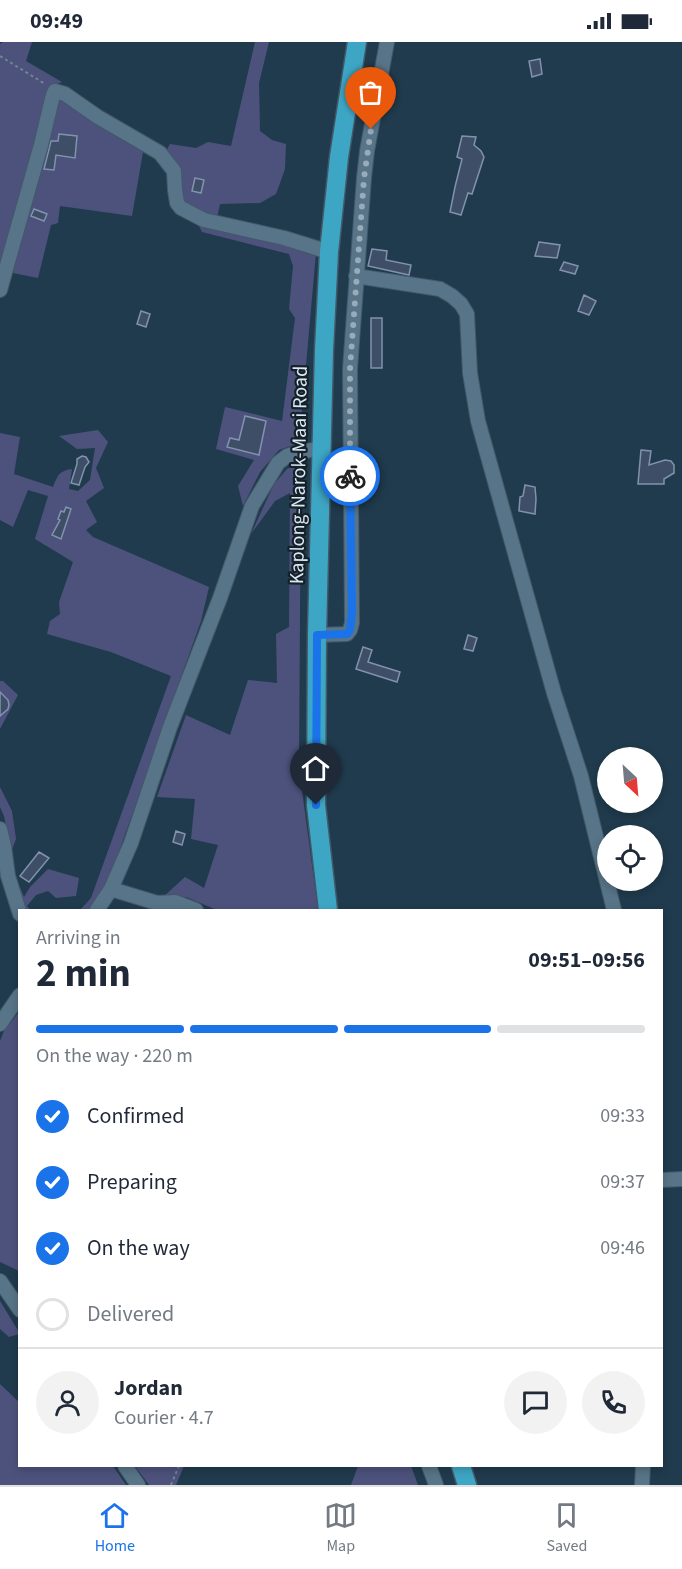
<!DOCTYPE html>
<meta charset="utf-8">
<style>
:root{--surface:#fff;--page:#f2f2f3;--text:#1f2937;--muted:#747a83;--line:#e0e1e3;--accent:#1a73e8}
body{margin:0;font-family:"Source Sans 3",sans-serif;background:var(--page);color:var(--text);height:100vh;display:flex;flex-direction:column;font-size:22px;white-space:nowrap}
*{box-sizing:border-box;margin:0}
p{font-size:20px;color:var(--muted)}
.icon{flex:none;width:33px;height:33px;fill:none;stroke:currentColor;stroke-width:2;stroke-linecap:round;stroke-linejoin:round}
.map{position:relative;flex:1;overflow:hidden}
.sheet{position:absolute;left:18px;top:867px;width:645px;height:558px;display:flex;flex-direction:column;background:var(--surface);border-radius:0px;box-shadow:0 3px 9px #0003}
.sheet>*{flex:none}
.needle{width:39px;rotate:154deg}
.tools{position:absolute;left:597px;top:705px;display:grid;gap:12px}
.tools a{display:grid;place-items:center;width:66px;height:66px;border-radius:50%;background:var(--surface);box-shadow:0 3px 9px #0003;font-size:30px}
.pin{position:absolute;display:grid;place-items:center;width:51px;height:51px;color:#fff;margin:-62px -26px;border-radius:50% 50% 50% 0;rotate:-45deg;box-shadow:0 0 6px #0007}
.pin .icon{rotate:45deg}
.courier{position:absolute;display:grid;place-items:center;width:60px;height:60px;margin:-30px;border:4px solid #1a73e8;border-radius:50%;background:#fff;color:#222;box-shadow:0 2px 8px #0007}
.headline em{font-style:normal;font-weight:700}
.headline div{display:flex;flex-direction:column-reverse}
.headline{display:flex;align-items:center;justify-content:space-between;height:102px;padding:0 18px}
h1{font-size:39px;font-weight:700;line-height:45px}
.bar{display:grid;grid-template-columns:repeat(4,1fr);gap:9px 6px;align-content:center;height:72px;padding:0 18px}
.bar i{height:8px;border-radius:4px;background:var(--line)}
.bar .selected{background:var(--accent)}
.bar p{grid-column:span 4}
.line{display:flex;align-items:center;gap:15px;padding:0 18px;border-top:2px solid var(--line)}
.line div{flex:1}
.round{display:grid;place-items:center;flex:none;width:63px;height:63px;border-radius:32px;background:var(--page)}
ol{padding:0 18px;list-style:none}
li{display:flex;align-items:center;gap:18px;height:66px}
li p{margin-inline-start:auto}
li .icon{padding:6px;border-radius:50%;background:var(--accent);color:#fff;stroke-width:4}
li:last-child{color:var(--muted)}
li i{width:33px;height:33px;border:3px solid var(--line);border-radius:50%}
.status{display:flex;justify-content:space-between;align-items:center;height:42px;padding:0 30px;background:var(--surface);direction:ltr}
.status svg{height:16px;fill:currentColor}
.tab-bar{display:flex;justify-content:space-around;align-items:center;height:84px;border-top:2px solid var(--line);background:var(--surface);font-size:16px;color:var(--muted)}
.tab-bar a{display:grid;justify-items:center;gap:3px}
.tab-bar .selected{color:var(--accent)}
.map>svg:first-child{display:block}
.green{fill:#4d527d}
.building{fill:#3e4e66;stroke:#8192ad;stroke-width:1.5}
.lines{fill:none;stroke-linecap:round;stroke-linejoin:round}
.minor-casing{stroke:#425968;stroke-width:16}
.highway-casing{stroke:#425968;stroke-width:21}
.path{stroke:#6e8594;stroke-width:2;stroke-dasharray:3 3;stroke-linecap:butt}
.minor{stroke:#587488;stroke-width:14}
.highway{stroke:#3ea6c5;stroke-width:18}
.done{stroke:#98abb9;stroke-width:6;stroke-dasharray:0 10.8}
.route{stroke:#1a73e8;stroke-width:8}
.labels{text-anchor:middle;stroke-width:4.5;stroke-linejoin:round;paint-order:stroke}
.street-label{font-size:20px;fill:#d8e8f3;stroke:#152029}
</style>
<div class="status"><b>09:49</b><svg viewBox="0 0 49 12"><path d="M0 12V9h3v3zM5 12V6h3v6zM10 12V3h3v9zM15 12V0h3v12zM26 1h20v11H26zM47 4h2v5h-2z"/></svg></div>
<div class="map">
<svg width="682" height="1443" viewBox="0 0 682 1443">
<rect width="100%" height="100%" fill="#203b4d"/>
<path class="green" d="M3,0h29l-6,19 36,21 -8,3 -54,180v-221z
M255,0h14l-10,41 1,48 12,9 14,4 -1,25 -9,25 -16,9 -40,1 -3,14c-23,-6 -36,-7 -36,-34 0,-6 0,-13 -3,-19 -3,-5 -8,-10 -12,-14l4,-7 26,4 12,-6 23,4z
M64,56l36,29 43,25 -11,64 -72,-10 -2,17 -7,2 -13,53 -25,-5 43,-174z
M197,180l119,31 -17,190 -20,7 -19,22 -17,34 -5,-20 16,-26 -38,-11 9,-42 57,14 13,-103 -6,-9 4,-43 -4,-12 -87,-22z
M98,388l10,12 -12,26 8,20 -18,13 11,21 -11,8 7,7 116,50 -8,34 -95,267 -16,22h-10l11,-12 80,-222 -60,-24 -64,-18 3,-13 10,-7 -1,-12 14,-40 -38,-23 13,-43 -20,-6 -15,37 -13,-7v-87l20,4 -6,37 39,13c5,-12 6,-16 19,-18l-3,20 9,2 12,-11 5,-32 -18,1 -18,-13z
M301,419l-2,307 19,142h-101l-31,-13h-23l22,-20 19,11 14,-43 -27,-6 4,-40 -38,-2 29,-82 44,20 18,-55 29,3 -1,-49 13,-7 1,-134 -15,8 -24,33 23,-50 13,-15z
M0,639h3l15,14 -18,34z
M0,745l12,24 4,28 -5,13 -7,-36 -4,-9z
M11,824l13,31 6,-10 18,-18 31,9 -3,18 -20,2 -8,-7 -12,4 -9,11 3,4h-7z
M19,970v259l-19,-9v-221l4,-10z
M0,1259l19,31v2l-10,3 -9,-8z
M0,1342l19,18 1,64h93l13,19h-126z
M135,1424h49l-8,19h-27z
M358,1424h53l7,19h-67z"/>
<path class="building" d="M540,17l2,15 -10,3 -3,-16z
M59,92l18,2 -2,22 -19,-3 -2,15 -10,-1 7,-28h7z
M462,94l14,1 -2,8 7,6 3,6 -12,37 -4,-1 -7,22 -11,-3 5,-25 7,-28 -5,-2z
M195,136l9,2 -3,13 -9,-2z
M34,167l13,5 -3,7 -13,-5z
M539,200l21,3 -3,13 -22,-2z
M372,207l15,2 -1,9 25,5 -2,10 -41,-9z
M564,220l14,4 -3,8 -15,-4z
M584,253l12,6 -7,14 -11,-4z
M141,269l9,3 -4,13 -9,-3z
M371,276h11v50h-11z
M245,374l21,5 -7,34 -32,-8 3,-9 9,2z
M641,408l10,1 -2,14 16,-5 6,1 3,4v8l-10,6v5h-26z
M82,414l4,1 3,5 -4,5 -6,18 -8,-2 6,-19v-5z
M525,443l10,2 1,12 -1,15 -16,-3 1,-14 3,-1z
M66,465l5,2 -10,30 -9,-4 8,-15 -2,-1 3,-8 3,1z
M468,593l9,3 -4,13 -9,-2z
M363,605l9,3 -4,12 32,10 -3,10 -41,-13z
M0,650l8,8 1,5 -1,4 -8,7z
M176,789l9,3 -3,11 -9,-3z
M39,810l10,6 -20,24 -9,-6z"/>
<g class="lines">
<defs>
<path id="minor" d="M356,234l84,13 12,7 9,8 6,10 3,59 8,48 76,272 27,83 33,134
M0,248l41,-145 12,-50 2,-4 10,3 33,23 62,36 14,18 1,19 2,13 4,5 23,12 80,18 45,14
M317,593l30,-1 3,-4 2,-7 -2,-254 14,-191 3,-27 20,-109
M0,787l4,17 4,30 12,38
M111,847l46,14 18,-1 21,8
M97,868l14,-21 20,-46 39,-116 50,-129 32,-92 26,-43 9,-7 9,-3 26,-5
M0,982l20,-29
M662,1138l20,-1
M0,1239l20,29
M125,1424l13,19
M429,1424l7,19
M642,1443l1,-19"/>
<path id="highway" d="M328,868l-12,-105 1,-170 7,-285 5,-98 10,-95 18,-115
M461,1424l6,19"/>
</defs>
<use href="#minor" class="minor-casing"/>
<use href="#highway" class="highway-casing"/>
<path class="path" d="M0,14l45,28
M171,1443l8,-19"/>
<use href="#minor" class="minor"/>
<use href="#highway" class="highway"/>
</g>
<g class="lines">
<path class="done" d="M350,434v-107l14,-191 7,-49"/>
<path class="route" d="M316,763l1,-170 30,-1 3,-4 2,-18 -2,-136"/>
</g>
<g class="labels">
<g class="street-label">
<text transform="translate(298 433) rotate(-89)" y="7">Kaplong-Narok-Maai Road</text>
</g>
</g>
</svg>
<div class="tools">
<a><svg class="needle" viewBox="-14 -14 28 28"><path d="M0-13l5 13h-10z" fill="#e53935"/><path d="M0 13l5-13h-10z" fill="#747a83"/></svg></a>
<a><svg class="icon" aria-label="locate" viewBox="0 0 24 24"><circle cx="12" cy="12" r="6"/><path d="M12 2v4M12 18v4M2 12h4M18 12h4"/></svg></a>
</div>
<div class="pin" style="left:371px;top:87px;background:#ea580c"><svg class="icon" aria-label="bag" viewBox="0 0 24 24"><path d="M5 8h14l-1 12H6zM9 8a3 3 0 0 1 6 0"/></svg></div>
<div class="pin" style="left:316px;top:763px;background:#1f2937"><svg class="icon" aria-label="home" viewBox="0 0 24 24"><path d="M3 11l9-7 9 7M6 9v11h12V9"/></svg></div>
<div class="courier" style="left:350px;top:434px"><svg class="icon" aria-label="bike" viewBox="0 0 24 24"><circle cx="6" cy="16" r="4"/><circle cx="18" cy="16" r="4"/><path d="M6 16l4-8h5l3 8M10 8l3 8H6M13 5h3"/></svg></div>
<section class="sheet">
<div class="headline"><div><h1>2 min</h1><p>Arriving in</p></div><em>09:51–09:56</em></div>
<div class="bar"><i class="selected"></i><i class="selected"></i><i class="selected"></i><i></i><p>On the way · 220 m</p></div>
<ol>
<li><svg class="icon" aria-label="check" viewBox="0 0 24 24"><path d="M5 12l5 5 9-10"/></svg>Confirmed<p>09:33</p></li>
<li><svg class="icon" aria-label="check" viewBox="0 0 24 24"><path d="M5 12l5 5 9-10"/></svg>Preparing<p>09:37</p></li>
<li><svg class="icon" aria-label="check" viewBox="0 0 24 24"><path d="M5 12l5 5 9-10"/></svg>On the way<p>09:46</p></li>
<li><i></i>Delivered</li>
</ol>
<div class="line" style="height:108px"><a class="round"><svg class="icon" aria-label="person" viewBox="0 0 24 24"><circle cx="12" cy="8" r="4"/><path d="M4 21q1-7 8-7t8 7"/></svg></a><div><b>Jordan</b><p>Courier · 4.7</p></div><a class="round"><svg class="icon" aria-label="chat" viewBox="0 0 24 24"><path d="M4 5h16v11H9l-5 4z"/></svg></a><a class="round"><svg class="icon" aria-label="phone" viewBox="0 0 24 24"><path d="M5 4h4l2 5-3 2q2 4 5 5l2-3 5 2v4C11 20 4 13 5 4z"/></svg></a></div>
</section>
</div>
<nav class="tab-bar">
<a class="selected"><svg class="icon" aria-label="home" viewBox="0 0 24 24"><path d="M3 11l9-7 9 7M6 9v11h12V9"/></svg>Home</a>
<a><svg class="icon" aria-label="map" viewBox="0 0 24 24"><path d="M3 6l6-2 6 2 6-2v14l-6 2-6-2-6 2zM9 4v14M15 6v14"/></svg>Map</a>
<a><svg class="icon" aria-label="saved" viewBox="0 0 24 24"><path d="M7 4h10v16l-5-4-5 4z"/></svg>Saved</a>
</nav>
